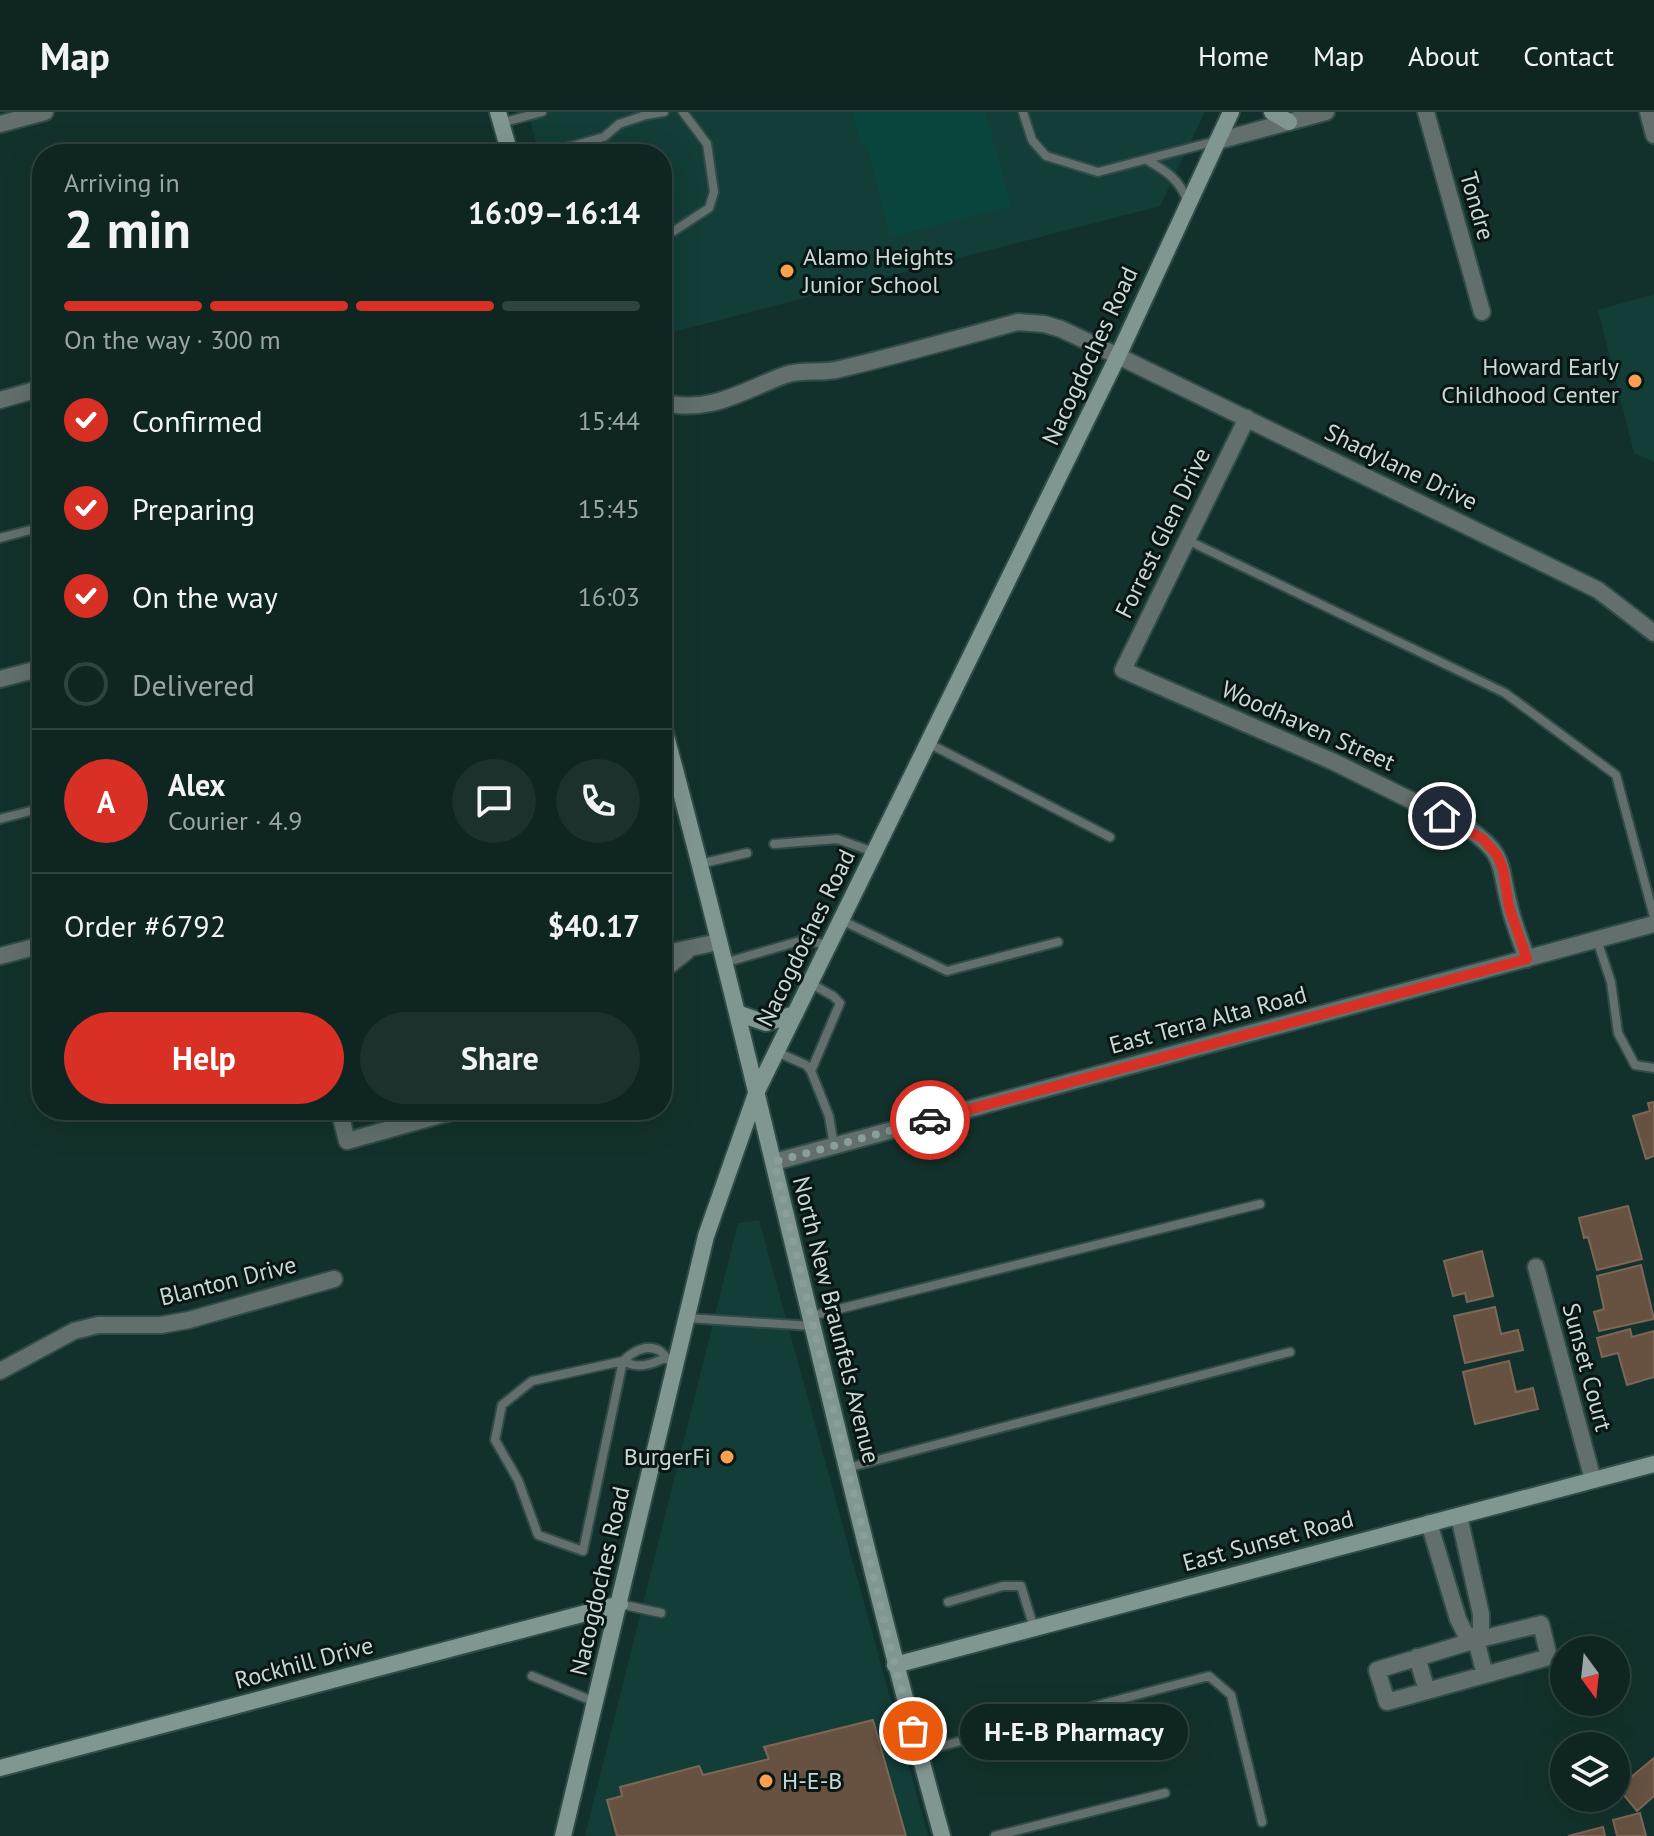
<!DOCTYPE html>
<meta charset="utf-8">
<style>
:root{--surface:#0e2521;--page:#1c312e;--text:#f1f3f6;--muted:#9ba5a5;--line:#2e423f;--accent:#d93025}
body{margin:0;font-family:"PT Sans",sans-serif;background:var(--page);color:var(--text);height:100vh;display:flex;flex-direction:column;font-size:30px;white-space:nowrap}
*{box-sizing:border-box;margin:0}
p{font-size:26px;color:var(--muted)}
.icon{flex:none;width:44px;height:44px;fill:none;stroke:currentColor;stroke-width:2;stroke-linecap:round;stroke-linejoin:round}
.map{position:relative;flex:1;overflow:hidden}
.panel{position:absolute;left:32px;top:32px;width:640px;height:976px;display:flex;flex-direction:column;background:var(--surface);border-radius:32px;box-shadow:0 8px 32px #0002,0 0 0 2px var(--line)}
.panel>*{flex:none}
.needle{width:52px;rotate:165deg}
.tools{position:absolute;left:1550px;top:1524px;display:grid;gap:16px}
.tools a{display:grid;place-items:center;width:80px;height:80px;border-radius:50%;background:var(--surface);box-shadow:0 8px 32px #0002,0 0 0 2px var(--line);font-size:40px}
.pin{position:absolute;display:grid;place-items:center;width:68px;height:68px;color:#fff;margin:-34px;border:4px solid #fff;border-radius:50%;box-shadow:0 2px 8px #0007}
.courier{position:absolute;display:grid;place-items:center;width:80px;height:80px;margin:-40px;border:6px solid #d93025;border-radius:50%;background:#fff;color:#222;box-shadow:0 2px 10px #0007}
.bubble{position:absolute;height:56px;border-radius:28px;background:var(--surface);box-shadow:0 8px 32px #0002,0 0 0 2px var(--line);font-size:26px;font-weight:600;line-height:56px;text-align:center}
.overview em{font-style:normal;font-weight:600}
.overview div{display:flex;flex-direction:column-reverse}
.overview{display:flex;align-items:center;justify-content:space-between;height:136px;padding:0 32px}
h1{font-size:52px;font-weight:600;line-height:60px}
.bar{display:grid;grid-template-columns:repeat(4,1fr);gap:12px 8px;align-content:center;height:96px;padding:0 32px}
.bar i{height:10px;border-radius:6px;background:var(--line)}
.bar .selected{background:var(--accent)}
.bar p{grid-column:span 4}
.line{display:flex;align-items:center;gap:20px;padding:0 32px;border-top:2px solid var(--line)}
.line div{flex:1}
.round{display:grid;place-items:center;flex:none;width:84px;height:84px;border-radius:42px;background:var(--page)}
ol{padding:0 32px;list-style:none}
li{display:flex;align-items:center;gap:24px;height:88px}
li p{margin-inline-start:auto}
li .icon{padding:8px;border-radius:50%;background:var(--accent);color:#fff;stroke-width:4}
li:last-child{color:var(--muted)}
li i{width:44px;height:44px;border:4px solid var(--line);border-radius:50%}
.action{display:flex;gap:16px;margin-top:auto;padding:16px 32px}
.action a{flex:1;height:92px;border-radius:48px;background:var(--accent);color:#fff;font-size:32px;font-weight:600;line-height:92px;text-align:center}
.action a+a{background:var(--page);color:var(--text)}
header{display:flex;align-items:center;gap:48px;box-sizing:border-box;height:112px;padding:0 40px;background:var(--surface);border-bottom:2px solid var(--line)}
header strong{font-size:38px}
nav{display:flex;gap:44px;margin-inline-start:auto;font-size:28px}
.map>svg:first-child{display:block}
.built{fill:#133d37}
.green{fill:#09453d}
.building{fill:#675242;stroke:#7c6655;stroke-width:2}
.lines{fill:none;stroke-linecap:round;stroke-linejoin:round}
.lane-casing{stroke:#304c47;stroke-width:12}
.street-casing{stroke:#304c47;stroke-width:20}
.secondary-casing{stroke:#304c47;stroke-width:20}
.lane{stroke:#626f6c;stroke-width:8}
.street{stroke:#626f6c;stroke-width:16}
.secondary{stroke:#809691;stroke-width:16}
.done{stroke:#899e9a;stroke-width:8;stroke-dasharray:0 14.4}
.route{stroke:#d93025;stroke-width:10}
.poi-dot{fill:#fa9f4e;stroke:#0a1614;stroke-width:3}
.labels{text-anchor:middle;stroke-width:6;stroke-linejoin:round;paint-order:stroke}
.street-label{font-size:24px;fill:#c8d9d6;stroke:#0a1614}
.poi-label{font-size:24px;fill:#c8d9d6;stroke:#0a1614;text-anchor:start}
</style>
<header>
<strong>Map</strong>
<nav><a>Home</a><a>Map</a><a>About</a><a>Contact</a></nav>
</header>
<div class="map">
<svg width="1654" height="1724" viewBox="0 0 1654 1724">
<rect width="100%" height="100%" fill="#13312c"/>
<path class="built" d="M528,0h677l-45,94 -498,129v-181h-123z
M1654,182v168l-20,-9 -36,-143z
M759,1108l169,616h-343l153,-613z"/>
<path class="green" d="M852,0h134l25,94 -121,31 -24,-92 -5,1z"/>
<path class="building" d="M1654,990v54l-8,3 -13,-43 17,-5 -2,-8z
M1628,1094l14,53 -45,11 -9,-33 -4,1 -5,-20z
M1482,1139l11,45 -26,6 -2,-9 -12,3 -9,-35z
M1641,1153l13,54 -55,12 -5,-19 10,-3 -7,-33z
M1495,1195l6,27 17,-4 5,20 -58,13 -11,-47z
M1630,1217l2,8 22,-6v46l-27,8 -9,-32 -16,4 -5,-19z
M1509,1249l7,31 17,-4 5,21 -63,15 -12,-52z
M873,1608l33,116h-289l-10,-36 15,-4 -2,-9 79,-21 4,9 66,-16 -5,-12z
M1654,1646v38l-17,15 -19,-23z
M1640,1701l6,23h-29l-4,-16z
M1603,1715l2,9h-37z"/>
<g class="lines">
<defs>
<path id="lane" d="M1023,0l9,28 14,16 52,16 118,-31
M501,11l41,-11
M563,42l2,-6 39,-11 15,-13 27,-9 18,-3
M1147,48c19,11 32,19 40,40
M662,119h12l35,-23 5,-16 -7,-48 -24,-32
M0,426l42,-11
M1187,428l318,153 111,82 38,142
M928,631l182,94
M0,707l42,-11
M774,732l63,-5 37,13
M699,752l48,-11
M841,808l106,51 111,-29
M1597,828l14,42 7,51 17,32 19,3
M724,851l79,-23 25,5
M810,871l23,13 7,7 -29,68
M777,940l29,13 5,6 18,45 5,30
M811,1204l449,-112
M687,1206l125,8
M623,1249l-40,190 -45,-16 -20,-55 -23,-40 7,-35 30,-24 91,-20c9,-9 24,-18 37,-10 5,4 9,10 15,14
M623,1249c15,8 27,4 42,-3
M847,1356l443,-116
M948,1490l55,-16h18l13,42
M620,1492l41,9
M532,1564l63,26
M919,1640l290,-76 22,19 31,127
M995,1724l170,-43"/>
<path id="street" d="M1426,0l56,200
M1648,0l6,23
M0,12l45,-12
M1217,29l109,-29
M0,288l42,-12
M662,290c47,13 82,-12 123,-27 17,-6 37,-1 55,-6 59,-14 119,-31 178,-47l26,2 17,5 57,27 480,234 56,43
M1247,306l-124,252 211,92 135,67c37,26 30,36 40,75 4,19 12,37 18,55
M0,567l42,-11
M662,842l56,-12
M0,844l42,-11
M662,859l24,-19
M339,998l8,31 111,-31
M774,1050l880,-238
M1536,1155l57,213
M0,1259l74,-40 24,-6h63l28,-5 145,-41
M1459,1404l22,98v16l-5,10 -99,30 10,32 162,-45 -8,-33 -65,16
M1429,1411l29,96 7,14 11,7 9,35
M1417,1545l10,34"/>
<path id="secondary" d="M498,0l12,42
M1272,0l17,10
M662,609c100,370 178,746 280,1115
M737,901l29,10 29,-9
M895,1553l759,-201
M0,1656l620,-164
M563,1724l143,-600 51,-145 361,-735 113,-244"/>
</defs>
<use href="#lane" class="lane-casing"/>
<use href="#street" class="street-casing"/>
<use href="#secondary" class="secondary-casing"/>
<use href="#lane" class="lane"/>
<use href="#street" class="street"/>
<use href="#secondary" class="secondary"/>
</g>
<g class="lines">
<path class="done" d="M913,1619l-18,-66 -121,-503 156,-42"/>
<path class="route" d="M930,1008l597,-161 -18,-52 -6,-38 -6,-14 -14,-16 -41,-23"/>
</g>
<g class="poi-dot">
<circle cx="787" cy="159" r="8"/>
<circle cx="1635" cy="269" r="8"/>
<circle cx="727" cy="1345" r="8"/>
<circle cx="766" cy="1669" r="8"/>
</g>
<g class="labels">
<g class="street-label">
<text transform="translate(1477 94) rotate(74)" y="8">Tondre</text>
<text transform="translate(1090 244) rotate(-65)" y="8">Nacogdoches Road</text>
<text transform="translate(1401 355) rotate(26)" y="8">Shadylane Drive</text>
<text transform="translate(1163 421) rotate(-64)" y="8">Forrest Glen Drive</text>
<text transform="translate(1308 614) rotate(24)" y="8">Woodhaven Street</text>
<text transform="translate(806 826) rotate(-64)" y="8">Nacogdoches Road</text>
<text transform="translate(1208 908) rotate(-15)" y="8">East Terra Alta Road</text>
<text transform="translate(228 1169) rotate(-14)" y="8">Blanton Drive</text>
<text transform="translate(836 1208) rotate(76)" y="8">North New Braunfels Avenue</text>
<text transform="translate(1587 1255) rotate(75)" y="8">Sunset Court</text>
<text transform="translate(1268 1429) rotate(-15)" y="8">East Sunset Road</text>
<text transform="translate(600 1469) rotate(-77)" y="8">Nacogdoches Road</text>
<text transform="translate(304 1551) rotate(-15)" y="8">Rockhill Drive</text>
</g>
<g class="poi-label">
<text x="803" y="153">Alamo Heights<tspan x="803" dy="28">Junior School</tspan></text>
<text x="1619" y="263" text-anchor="end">Howard Early<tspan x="1619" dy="28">Childhood Center</tspan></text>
<text x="711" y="1353" text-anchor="end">BurgerFi</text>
<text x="782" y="1677">H-E-B</text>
</g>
</g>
</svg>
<div class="tools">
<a><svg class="needle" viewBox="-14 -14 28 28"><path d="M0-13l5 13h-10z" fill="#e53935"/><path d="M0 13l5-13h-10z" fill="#9ba5a5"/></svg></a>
<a><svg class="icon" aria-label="layers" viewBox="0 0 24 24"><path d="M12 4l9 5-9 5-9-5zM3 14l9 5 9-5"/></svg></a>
</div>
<div class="pin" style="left:913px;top:1619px;background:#ea580c"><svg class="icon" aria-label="bag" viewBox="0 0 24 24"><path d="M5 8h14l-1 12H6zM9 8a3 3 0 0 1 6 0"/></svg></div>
<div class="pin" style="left:1442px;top:704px;background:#1f2937"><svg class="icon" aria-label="home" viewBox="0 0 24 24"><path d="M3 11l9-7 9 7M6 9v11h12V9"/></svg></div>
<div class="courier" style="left:930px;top:1008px"><svg class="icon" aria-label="car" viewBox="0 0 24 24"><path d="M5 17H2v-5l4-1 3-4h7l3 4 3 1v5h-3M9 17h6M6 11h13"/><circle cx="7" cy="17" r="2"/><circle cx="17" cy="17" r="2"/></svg></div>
<div class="bubble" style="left:960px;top:1592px;width:228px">H-E-B Pharmacy</div>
<section class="panel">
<div class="overview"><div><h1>2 min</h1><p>Arriving in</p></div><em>16:09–16:14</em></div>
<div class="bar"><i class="selected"></i><i class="selected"></i><i class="selected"></i><i></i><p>On the way · 300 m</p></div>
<ol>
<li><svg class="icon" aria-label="check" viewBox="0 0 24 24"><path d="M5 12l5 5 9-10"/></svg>Confirmed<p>15:44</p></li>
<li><svg class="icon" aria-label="check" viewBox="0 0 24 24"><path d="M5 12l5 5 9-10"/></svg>Preparing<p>15:45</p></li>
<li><svg class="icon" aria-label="check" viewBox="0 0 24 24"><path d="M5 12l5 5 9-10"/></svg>On the way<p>16:03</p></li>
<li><i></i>Delivered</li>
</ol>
<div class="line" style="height:144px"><b class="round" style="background:var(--accent);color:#fff">A</b><div><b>Alex</b><p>Courier · 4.9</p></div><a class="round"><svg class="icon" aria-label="chat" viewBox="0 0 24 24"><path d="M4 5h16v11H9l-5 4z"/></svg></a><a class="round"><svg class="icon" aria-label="phone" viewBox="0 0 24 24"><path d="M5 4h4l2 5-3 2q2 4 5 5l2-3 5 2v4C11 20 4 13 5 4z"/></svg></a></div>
<div class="line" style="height:104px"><div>Order #6792</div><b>$40.17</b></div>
<div class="action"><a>Help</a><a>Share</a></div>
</section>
</div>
